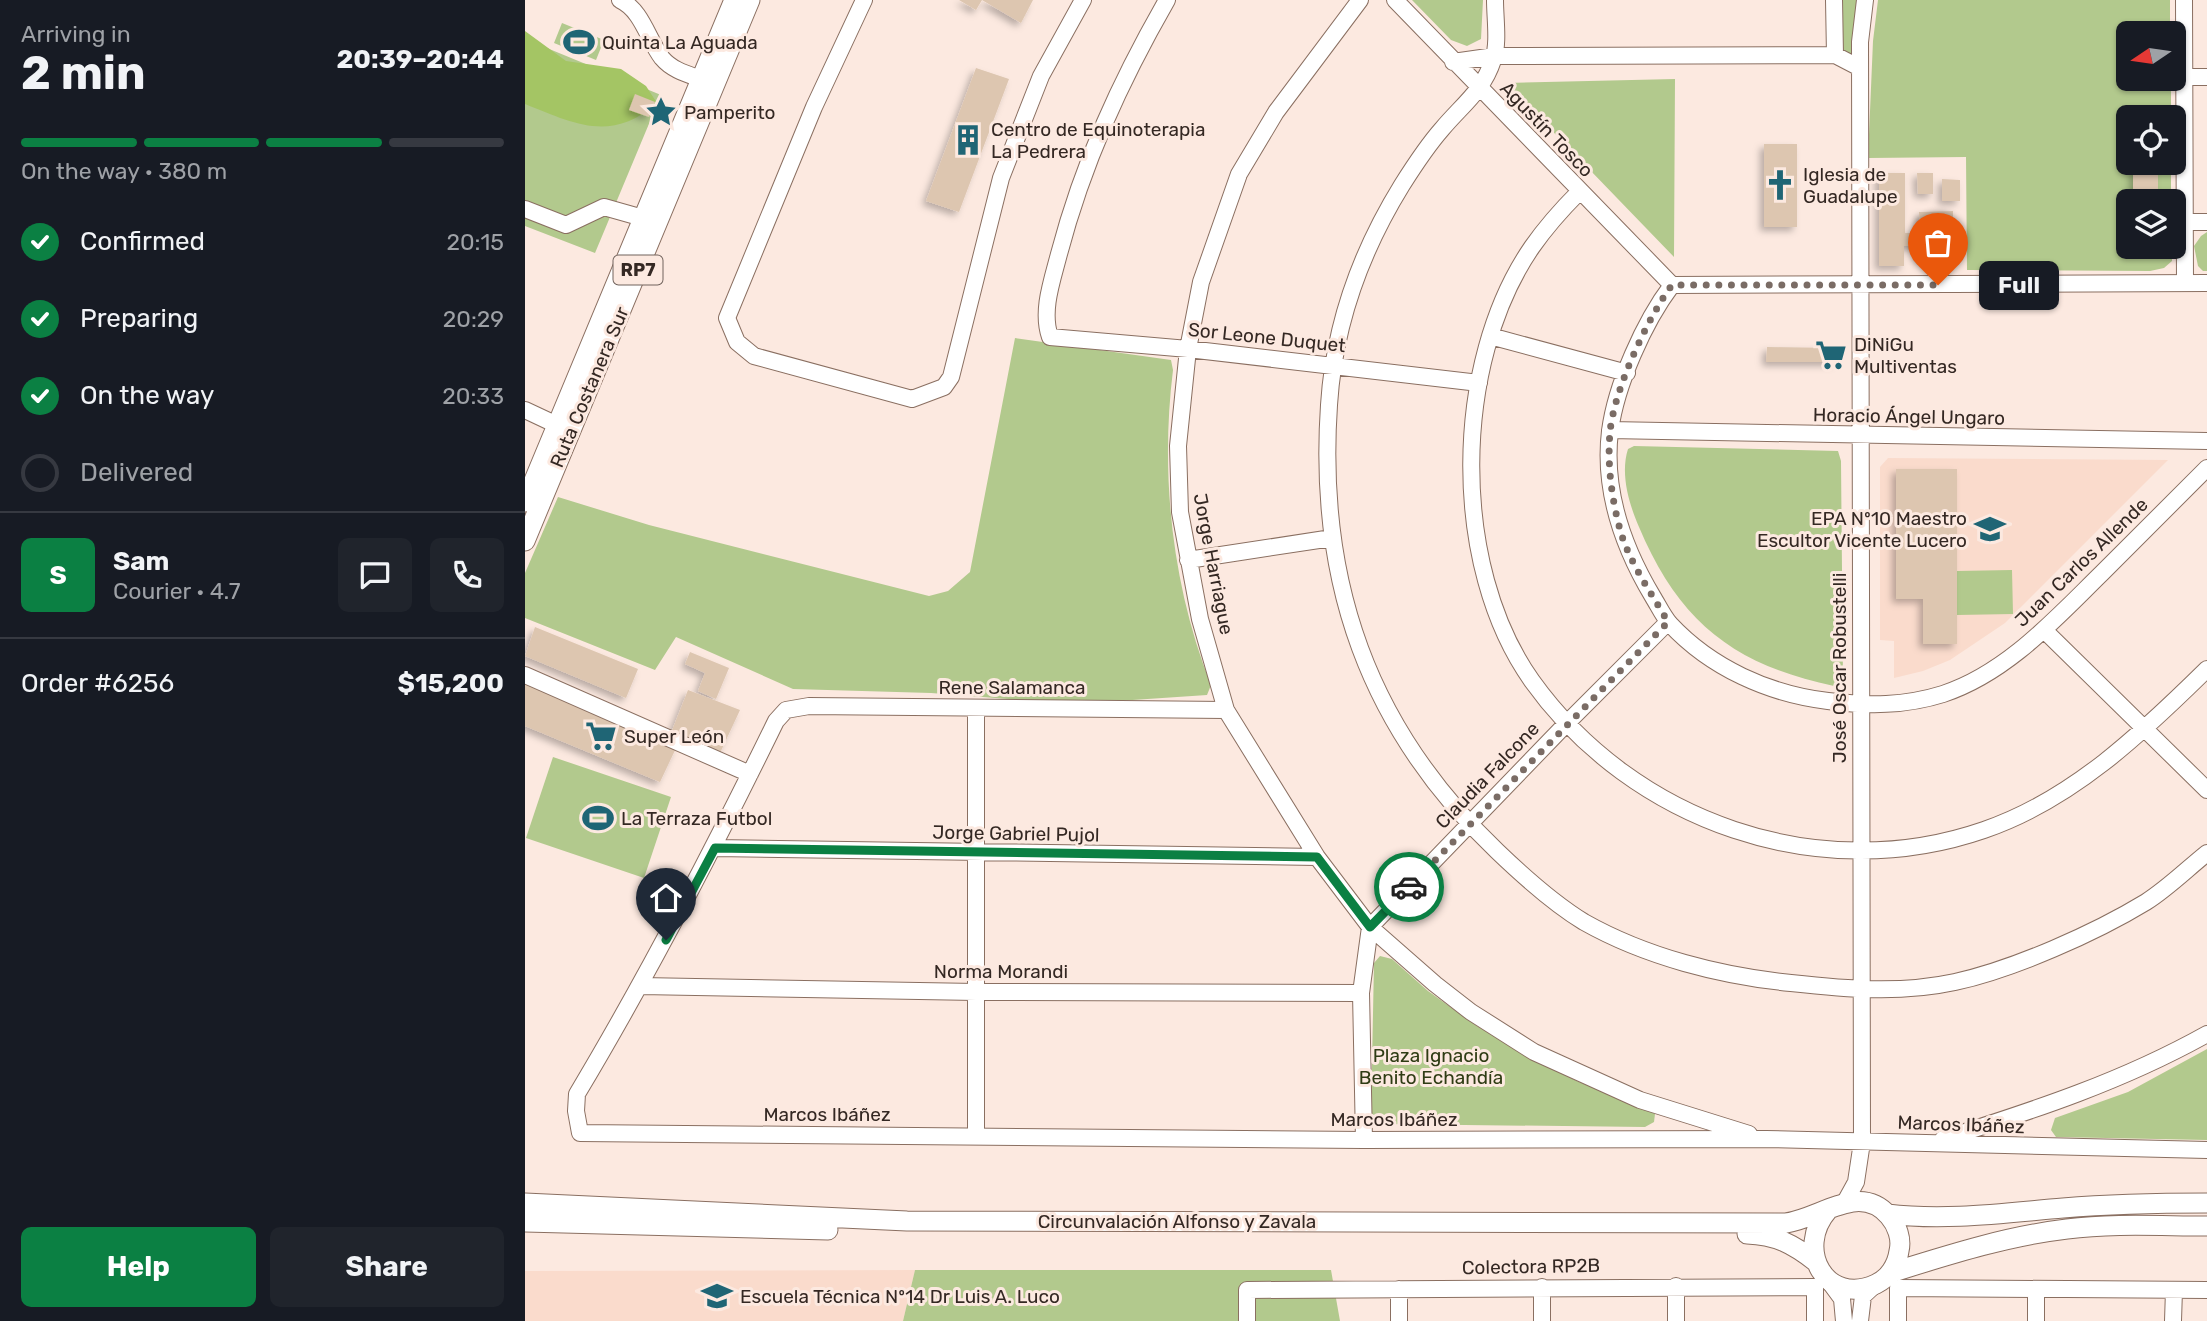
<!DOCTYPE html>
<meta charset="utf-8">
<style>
:root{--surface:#171b24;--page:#20242c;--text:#f1f3f6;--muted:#9ea1a6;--line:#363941;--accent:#0b8043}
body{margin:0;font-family:Rubik,sans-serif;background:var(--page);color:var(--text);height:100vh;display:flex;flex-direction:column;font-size:26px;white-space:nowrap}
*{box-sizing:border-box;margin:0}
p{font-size:23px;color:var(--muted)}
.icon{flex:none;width:38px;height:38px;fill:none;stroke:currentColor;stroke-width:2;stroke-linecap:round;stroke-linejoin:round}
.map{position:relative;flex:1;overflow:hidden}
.panel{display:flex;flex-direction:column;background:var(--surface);width:525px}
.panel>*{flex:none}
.needle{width:46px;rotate:257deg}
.tools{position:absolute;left:1591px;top:21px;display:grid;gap:14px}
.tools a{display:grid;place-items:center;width:70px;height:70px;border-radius:10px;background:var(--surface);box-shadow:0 2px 5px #0004;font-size:35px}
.pin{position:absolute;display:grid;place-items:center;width:60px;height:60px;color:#fff;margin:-72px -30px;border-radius:50% 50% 50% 0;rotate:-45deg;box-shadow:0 0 7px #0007}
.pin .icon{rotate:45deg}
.courier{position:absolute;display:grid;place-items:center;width:70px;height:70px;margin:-35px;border:5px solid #0b8043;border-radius:50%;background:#fff;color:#222;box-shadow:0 2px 9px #0007}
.bubble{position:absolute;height:49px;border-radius:10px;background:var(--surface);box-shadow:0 2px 5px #0004;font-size:23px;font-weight:700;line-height:49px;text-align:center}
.summary em{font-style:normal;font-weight:700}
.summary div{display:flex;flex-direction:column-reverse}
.summary{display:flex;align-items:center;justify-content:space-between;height:119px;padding:0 21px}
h1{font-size:46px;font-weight:700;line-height:52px}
.bar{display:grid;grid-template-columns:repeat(4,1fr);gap:10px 7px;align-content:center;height:84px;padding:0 21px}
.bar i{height:9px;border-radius:5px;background:var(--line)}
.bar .current{background:var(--accent)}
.bar p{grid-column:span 4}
.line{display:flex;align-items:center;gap:18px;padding:0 21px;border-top:2px solid var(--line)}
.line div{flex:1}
.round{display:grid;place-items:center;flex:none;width:74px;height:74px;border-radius:10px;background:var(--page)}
ol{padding:0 21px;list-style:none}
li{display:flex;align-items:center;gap:21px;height:77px}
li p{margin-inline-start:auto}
li .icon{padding:7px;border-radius:50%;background:var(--accent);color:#fff;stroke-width:4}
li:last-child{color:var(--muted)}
li i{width:38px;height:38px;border:4px solid var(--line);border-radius:50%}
.action{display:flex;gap:14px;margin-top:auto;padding:14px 21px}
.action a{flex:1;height:80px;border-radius:10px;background:var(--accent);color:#fff;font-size:28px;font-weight:700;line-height:80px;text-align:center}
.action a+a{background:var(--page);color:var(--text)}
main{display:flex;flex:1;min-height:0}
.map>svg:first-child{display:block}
.built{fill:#fadbcc}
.green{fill:#b2c98d}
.forest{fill:#a4c564}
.building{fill:#ddc6b0;filter:url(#shadow)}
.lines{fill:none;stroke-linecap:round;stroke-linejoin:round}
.minor-casing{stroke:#8a6f61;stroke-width:18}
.major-casing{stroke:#8a6f61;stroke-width:21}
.minor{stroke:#fff;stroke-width:16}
.major{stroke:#fff;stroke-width:19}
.done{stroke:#7a6c65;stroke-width:7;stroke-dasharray:0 12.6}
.route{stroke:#0b8043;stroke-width:9}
.labels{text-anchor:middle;stroke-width:6;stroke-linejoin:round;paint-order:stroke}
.shield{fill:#fce9e0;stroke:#70625c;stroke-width:2}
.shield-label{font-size:18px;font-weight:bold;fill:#342823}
.poi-label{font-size:19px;fill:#342823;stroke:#fce9e0;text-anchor:start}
.street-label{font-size:19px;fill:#342823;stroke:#fce9e0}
.park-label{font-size:19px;fill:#2f3c14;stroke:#fce9e0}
</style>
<main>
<section class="panel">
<div class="summary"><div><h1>2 min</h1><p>Arriving in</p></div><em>20:39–20:44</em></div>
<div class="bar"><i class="current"></i><i class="current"></i><i class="current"></i><i></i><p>On the way · 380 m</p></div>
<ol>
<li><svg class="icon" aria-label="check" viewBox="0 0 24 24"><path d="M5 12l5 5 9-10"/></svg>Confirmed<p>20:15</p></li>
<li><svg class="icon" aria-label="check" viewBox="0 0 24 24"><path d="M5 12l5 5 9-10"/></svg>Preparing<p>20:29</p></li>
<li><svg class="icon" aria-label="check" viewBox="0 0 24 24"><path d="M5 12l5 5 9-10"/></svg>On the way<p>20:33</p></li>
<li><i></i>Delivered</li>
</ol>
<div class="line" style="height:126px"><b class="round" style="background:var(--accent);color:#fff">S</b><div><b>Sam</b><p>Courier · 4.7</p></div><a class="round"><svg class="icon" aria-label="chat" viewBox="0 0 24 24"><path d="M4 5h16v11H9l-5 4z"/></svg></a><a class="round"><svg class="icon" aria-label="phone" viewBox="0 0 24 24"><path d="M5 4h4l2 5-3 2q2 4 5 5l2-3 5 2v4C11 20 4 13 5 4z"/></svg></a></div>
<div class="line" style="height:91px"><div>Order #6256</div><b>$15,200</b></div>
<div class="action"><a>Help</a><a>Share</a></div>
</section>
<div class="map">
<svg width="1682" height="1321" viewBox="0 0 1682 1321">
<defs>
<filter id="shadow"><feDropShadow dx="-4" dy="4" stdDeviation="3.5" flood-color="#0004"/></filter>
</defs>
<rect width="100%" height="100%" fill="#fce9e0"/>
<path class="built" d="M1363,458l280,2 -163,163 -55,37 -27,11 -29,7v-37l-14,-1v-173z
M390,1270l-12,51h-378v-50z"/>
<path class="green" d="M887,0h71l-2,39 -14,7 -16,-6z
M1315,0h20l-5,61 -16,-8z
M1353,0h292v33h-42v46h43v38h-43v46h43v38h-43v46h44v14l-8,7 -14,3 -183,-1 -1,-113 -98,1 5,-117z
M37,23l42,17 -8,20 -42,-17z
M0,39l136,56 -66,158 -70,-27z
M1150,79l-1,178 -168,-174z
M1682,232v39h-4l-5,-5 -4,-20 7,-10z
M490,338l156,22 2,10c-13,105 -1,216 38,315l-4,10 -134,9 -142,-11 -138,-4 -117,-52 -21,33 -130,-52v-45l33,-76 91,28 280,71 19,-5 22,-19z
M1109,446l204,5 3,10 2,219 -9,6c-100,-21 -155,-64 -195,-159 -10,-23 -19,-53 -11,-78z
M1487,570l1,44 -56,1v-44z
M28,757l118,40 -27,81 -118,-40z
M855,956l12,3 36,32 49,35 55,32 47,24 68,26 8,6 -1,8 -9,5 -263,-3 -11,-10 3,-151z
M1682,1049v91l-151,-3 -5,-7 4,-12 73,-26z
M390,1270h416l9,51h-437z"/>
<path class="forest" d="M0,31l41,30 55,8 25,17 11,17c-46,40 -82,21 -132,1z"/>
<path class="building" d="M434,0h74l-12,23 -39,-23 -6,10z
M451,68l33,11 -50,133 -33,-11z
M110,94l20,8 -6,15 -20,-7z
M1239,144h33v83h-33z
M1608,163h25v31h-25z
M1354,173h26v60h15l-1,-21 34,-1v46l-33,1v-12h-16v20h-25z
M1392,173h16v21h-15z
M1417,179l18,1v21h-18z
M1242,347l69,1v14h-70z
M1371,469h61v175h-34v-45h-27z
M10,627l103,42 -12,29 -101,-42z
M165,652l39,16 -13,31 -18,-8 7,-18 -20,-9z
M0,684l152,62 -17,36 -135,-56z
M163,690l52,20 -20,43 -49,-20z"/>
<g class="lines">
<defs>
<path id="minor" d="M95,0c22,10 28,40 42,58 10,12 25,16 39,21
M339,0l-50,107 -87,211 10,24 17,14 158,43 32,-12 7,-10 50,-199 40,-102 42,-76
M642,0c-47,82 -84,163 -108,254 -7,27 -18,57 -9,83l138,12 291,34
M835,0l-84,112 -37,62 -38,108 -13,67 -10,97 2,66 20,107 26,91 91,147 53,70 65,57 36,28 63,40 106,48 109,34
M870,0l277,285
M970,0c0,19 4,43 -2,60 -10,31 -31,45 -51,69 -15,17 -28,37 -40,56 -42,68 -68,140 -73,220 -12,177 39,323 168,446 26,25 56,52 87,71 62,35 137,54 207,61 55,6 109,11 164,-1 59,-13 140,-49 191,-80 22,-14 41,-33 61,-49
M1309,0l1,55
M1659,0l1,283
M928,62l42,-6 340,-1 25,13
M1660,77h22
M1054,192c-17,17 -33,35 -47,55 -80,116 -82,319 0,434 101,141 287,206 452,149 88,-30 158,-97 223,-161
M0,209l41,16 38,-18 39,11
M1660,222h22
M1147,285c-28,37 -56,100 -62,146 -7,58 13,116 43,166 5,8 10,19 17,27 41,44 99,70 158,77 40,5 77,5 115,-7 64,-21 113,-76 159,-121 35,-35 70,-70 105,-105
M1147,285l535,-2
M965,336l137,37
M0,410l32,15
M1085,430l597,11
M663,560l144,-22
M1519,630l163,160
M0,675l225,99
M451,708v428
M701,710l-417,-4 -23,4 -10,11c-62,127 -126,251 -199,373l-1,17 4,22 784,7 402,-1 441,11
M190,848l602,9
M116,986l335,6 385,1
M1418,1139c92,-29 180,-58 264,-105
M839,1140l-3,-147 9,-66 197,-204 101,-101
M1320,1202l11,-20 6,-40 -2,-1100 5,-42
M1303,1280l14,19 2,22
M722,1321v-31l568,-3v34
M874,1321v-32
M1017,1321v-34
M1151,1321v-35
M1335,1321l3,-25 13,-12
M1373,1321v-33l309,2
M1511,1321v-32
M1648,1321l1,-31"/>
<path id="major" d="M0,502l209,-502
M0,541l225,-541
M0,1203l382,18 879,2c35,-5 74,-41 103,-7 8,9 13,23 10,35 -2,14 -10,27 -23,33 -50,23 -82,-35 -48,-74
M1362,1214c59,7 117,-1 176,-6 48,-4 96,-5 144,-5
M0,1222l303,8
M1222,1234c29,1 46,10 69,28
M1365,1273c58,-18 117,-37 177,-44 46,-6 94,-3 140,-3"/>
</defs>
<use href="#minor" class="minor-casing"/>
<use href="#major" class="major-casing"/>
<use href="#minor" class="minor"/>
<use href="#major" class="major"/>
</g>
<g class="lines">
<path class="done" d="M884,887l259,-265c-16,-28 -37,-57 -47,-89 -9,-32 -14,-67 -11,-101 4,-42 37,-113 62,-147h266"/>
<path class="route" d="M141,940l49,-92 602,9 53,70 39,-40"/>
</g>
<defs>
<symbol id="stadium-bare" viewBox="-9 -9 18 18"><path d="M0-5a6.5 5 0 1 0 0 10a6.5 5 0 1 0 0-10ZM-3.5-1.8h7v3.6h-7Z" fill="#1f6575" stroke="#fce9e0" stroke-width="2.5" paint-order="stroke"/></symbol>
<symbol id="sight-bare" viewBox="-9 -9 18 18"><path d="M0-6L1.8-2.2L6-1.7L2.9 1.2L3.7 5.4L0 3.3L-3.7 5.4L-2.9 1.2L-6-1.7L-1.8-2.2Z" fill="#1f6575" stroke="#fce9e0" stroke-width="2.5" paint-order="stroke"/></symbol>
<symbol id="building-bare" viewBox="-9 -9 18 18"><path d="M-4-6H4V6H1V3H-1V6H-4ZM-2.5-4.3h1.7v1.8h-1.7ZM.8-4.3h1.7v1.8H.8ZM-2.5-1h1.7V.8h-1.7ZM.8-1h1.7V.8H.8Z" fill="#1f6575" stroke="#fce9e0" stroke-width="2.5" paint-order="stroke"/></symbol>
<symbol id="church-bare" viewBox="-9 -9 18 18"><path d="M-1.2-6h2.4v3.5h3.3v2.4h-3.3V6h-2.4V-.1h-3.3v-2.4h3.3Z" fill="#1f6575" stroke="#fce9e0" stroke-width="2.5" paint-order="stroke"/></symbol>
<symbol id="supermarket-bare" viewBox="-9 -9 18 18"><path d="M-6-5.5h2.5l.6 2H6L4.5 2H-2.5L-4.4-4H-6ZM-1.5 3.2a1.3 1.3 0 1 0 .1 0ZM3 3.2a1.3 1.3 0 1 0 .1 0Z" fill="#1f6575" stroke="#fce9e0" stroke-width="2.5" paint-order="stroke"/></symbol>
<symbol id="school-bare" viewBox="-9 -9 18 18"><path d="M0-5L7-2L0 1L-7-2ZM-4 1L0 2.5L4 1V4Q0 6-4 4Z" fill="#1f6575" stroke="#fce9e0" stroke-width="2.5" paint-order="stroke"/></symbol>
</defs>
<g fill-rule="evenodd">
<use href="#stadium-bare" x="32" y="20" width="44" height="44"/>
<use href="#sight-bare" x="114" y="90" width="44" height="44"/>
<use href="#building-bare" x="421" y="118" width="44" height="44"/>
<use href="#church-bare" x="1233" y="163" width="44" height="44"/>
<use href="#supermarket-bare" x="1284" y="333" width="44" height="44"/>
<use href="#school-bare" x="1443" y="507" width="44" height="44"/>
<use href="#supermarket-bare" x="54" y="714" width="44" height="44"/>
<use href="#stadium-bare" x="51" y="796" width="44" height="44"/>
<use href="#school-bare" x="170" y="1274" width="44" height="44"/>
</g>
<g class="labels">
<rect class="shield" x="88.5" y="255.5" width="49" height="29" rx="5"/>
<g class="shield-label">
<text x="113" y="276">RP7</text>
</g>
<g class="poi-label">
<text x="77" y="49">Quinta La Aguada</text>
<text x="159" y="119">Pamperito</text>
<text x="466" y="136">Centro de Equinoterapia<tspan x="466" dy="22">La Pedrera</tspan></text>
<text x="1278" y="181">Iglesia de<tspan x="1278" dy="22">Guadalupe</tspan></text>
<text x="1329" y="351">DiNiGu<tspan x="1329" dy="22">Multiventas</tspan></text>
<text x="1442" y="525" text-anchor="end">EPA Nº10 Maestro<tspan x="1442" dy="22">Escultor Vicente Lucero</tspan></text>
<text x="99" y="743">Super León</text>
<text x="96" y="825">La Terraza Futbol</text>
<text x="215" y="1303">Escuela Técnica Nº14 Dr Luis A. Luco</text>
</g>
<g class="street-label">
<text transform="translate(1022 129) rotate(46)" y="7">Agustín Tosco</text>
<text transform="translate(742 337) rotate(6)" y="7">Sor Leone Duquet</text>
<text transform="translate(64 387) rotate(-67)" y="7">Ruta Costanera Sur</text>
<text transform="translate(1384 416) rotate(1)" y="7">Horacio Ángel Ungaro</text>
<text transform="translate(1556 562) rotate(-44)" y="7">Juan Carlos Allende</text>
<text transform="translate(689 564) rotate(79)" y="7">Jorge Harriague</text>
<text transform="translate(1314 668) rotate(-90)" y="7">José Oscar Robustelli</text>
<text x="487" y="694">Rene Salamanca</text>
<text transform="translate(962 775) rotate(-46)" y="7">Claudia Falcone</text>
<text transform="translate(491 833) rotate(1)" y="7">Jorge Gabriel Pujol</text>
<text x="476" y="978">Norma Morandi</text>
<text x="302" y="1121">Marcos Ibáñez</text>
<text x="869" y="1126">Marcos Ibáñez</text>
<text transform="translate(1436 1124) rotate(2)" y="7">Marcos Ibáñez</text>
<text x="652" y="1228">Circunvalación Alfonso y Zavala</text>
<text transform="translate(1006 1266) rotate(-1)" y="7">Colectora RP2B</text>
</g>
<g class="park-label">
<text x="906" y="1062">Plaza Ignacio<tspan x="906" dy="22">Benito Echandía</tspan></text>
</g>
</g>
</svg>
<div class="tools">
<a><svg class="needle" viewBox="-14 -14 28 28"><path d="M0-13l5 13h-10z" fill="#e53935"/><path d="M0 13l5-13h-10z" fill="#9ea1a6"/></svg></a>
<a><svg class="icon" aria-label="locate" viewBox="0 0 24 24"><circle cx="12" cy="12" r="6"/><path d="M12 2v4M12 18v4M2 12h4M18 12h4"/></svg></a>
<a><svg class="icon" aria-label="layers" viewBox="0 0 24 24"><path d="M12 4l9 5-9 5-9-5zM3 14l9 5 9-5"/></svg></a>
</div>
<div class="pin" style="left:1413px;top:285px;background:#ea580c"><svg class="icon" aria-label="bag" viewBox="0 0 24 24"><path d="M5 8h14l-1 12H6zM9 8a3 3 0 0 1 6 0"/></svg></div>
<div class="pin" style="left:141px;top:940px;background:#1f2937"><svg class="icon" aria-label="home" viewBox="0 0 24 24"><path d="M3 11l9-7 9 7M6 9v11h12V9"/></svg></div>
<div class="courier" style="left:884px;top:887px"><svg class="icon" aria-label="car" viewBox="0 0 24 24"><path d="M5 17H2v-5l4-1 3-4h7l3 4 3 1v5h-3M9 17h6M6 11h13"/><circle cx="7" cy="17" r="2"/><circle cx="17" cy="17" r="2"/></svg></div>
<div class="bubble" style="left:1454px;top:261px;width:80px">Full</div>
</div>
</main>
